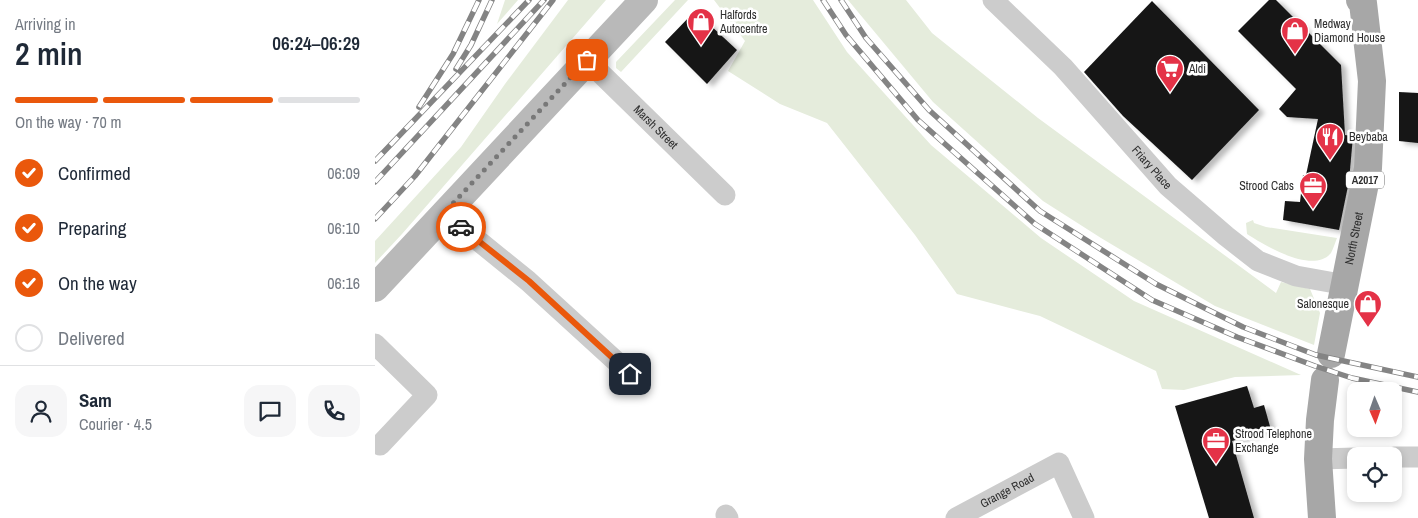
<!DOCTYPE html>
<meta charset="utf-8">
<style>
:root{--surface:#fff;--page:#f6f6f7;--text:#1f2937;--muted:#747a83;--line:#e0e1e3;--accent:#ea580c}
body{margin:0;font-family:"Archivo Narrow",sans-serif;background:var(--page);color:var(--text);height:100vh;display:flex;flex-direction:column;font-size:19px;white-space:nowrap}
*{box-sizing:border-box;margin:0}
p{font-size:16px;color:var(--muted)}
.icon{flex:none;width:28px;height:28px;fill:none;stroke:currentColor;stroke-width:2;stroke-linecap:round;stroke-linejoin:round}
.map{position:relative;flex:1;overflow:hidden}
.sheet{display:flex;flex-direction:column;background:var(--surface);width:375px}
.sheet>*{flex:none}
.needle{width:32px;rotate:178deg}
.tools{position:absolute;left:972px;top:382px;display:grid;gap:10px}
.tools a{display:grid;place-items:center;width:55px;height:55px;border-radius:10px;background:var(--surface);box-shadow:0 2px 8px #0003;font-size:25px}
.pin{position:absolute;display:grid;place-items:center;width:42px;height:42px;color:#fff;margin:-21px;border-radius:10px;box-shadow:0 2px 8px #0006}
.courier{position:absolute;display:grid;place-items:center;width:50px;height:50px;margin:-25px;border:4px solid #ea580c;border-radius:50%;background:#fff;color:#222;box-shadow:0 1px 6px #0007}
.headline em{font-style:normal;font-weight:600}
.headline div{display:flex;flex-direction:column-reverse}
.headline{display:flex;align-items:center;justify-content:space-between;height:85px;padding:0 15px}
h1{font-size:32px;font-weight:600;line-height:38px}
.bar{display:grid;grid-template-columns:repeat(4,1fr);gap:8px 5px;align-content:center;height:60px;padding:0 15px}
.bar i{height:6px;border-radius:4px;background:var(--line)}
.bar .active{background:var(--accent)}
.bar p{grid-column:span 4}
.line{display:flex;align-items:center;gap:12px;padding:0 15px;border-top:1px solid var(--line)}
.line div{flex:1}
.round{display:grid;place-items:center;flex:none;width:52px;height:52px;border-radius:15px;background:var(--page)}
ol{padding:0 15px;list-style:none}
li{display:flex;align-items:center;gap:15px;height:55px}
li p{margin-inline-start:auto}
li .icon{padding:5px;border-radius:50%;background:var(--accent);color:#fff;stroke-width:4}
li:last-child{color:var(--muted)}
li i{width:28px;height:28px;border:2px solid var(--line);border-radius:50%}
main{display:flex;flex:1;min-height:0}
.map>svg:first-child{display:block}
.green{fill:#e5ecdc}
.building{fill:#161616;filter:url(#shadow)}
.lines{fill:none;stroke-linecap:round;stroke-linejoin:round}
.street{stroke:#ccc;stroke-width:21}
.secondary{stroke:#b9b9b9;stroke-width:28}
.primary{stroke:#a7a7a7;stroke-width:28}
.rail-casing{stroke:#848484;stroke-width:5.5}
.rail{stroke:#fff;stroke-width:4;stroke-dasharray:11;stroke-linecap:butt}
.done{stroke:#787878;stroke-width:5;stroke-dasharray:0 9}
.route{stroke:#ea580c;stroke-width:6}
.labels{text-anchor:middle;stroke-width:5;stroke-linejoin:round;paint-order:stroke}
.shield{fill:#fff;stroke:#6d6d6d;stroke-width:1}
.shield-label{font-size:11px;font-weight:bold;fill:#2f2f2f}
.poi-label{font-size:12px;fill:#2f2f2f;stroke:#fff;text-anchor:start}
.street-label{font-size:12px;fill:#2f2f2f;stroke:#fff}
</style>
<main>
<section class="sheet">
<div class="headline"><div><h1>2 min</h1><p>Arriving in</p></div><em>06:24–06:29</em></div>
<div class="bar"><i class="active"></i><i class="active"></i><i class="active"></i><i></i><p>On the way · 70 m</p></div>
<ol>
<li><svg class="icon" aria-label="check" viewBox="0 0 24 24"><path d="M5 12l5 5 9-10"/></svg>Confirmed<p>06:09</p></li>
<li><svg class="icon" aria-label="check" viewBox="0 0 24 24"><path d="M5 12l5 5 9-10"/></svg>Preparing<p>06:10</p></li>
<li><svg class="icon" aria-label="check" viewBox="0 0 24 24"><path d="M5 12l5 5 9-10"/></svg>On the way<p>06:16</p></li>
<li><i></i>Delivered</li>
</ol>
<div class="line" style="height:90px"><a class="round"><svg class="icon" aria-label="person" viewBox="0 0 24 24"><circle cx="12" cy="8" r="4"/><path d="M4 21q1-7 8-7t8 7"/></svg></a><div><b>Sam</b><p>Courier · 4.5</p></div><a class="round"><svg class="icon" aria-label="chat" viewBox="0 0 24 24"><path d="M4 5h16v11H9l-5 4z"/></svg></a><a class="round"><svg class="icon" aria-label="phone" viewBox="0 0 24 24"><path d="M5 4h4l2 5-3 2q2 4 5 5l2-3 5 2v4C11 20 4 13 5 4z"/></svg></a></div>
</section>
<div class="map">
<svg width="1043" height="518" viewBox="0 0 1043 518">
<defs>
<filter id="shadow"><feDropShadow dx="5.5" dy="3" stdDeviation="2.5" flood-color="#0004"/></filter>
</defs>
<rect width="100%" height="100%" fill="#fff"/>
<path class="green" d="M130,0h13l-21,24z
M193,0h38l-204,234 -27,29v-22l86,-94 44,-63z
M300,0h13l-67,72 -5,-4v-6z
M339,0h99l34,52 84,93 110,93 93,63 167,74 -66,2 -51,13 -22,-1 -6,-18 -116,-55 -83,-22 -42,-59 -88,-112 -47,-19 -52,-33 17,-30z
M473,0h58l26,33 106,85 238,175 5,-11 29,7 10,24 -6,32 -99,-39 -114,-68 -58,-37 -110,-99z
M878,220l1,3 12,4 71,11c-2,5 -4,11 -6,15 -18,22 -67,-8 -84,-19l-1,-11z"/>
<path class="building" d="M894,0h7l65,65 4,70 8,1 -4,45 -10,49 -56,-10 2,-19 15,1 3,-27h3l12,-56 -31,-2 -8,-8 17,-20 -58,-58z
M777,1l107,109 -67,70 -69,-64 -39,-44z
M320,11l42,39 -30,34 -42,-42z
M1024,92l19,1v50l-19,-2z
M872,386l7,22 10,-3 7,25 -39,11 22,77h-45l-34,-112z"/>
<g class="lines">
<g class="street">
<path id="s1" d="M618,0l70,67 105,119 58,50 32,25 38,15 50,9"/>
<path id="s2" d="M212,60l138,135"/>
<path d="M69,213l84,68 102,93"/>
<path d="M0,344l52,51 -47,50"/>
<path d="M1019,457h24"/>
<path d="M943,459l38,-1"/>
<path d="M351,515l2,3"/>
<path id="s3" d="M581,518l103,-55 25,55"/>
</g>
<path class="secondary" d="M0,288l269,-288"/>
<g class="primary">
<path id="s4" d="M956,354l37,-186 4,-87 -9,-78 -3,-3"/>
<path d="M947,518l-4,-59 2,-39 5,-40"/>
</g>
<defs>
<path id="rail" d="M448,0l23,35 72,85 117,104 117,76 85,37 78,29 37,12 66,14
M466,0l25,38 63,72 111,101 116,73 87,43 73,28 102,22
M81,69l15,-24 21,-45
M44,107l34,-53 26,-54
M0,161l154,-161
M0,182l169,-182
M0,219l40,-43 138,-176"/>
</defs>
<use href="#rail" class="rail-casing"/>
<use href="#rail" class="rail"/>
</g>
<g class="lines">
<path class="done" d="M86,227l-17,-14 143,-153"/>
<path class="route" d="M86,227l68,54 101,93"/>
</g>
<defs>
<symbol id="shop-pin" viewBox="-11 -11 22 30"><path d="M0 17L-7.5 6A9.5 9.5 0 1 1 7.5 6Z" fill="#e43247" stroke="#fff"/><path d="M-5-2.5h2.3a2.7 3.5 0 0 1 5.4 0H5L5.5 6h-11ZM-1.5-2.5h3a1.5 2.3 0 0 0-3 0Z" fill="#fff"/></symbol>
<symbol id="supermarket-pin" viewBox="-11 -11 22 30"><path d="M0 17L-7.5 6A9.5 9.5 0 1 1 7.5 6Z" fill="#e43247" stroke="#fff"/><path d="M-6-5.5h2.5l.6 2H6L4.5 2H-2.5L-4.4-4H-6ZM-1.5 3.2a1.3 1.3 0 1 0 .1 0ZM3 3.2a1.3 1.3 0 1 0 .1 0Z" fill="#fff"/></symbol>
<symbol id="restaurant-pin" viewBox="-11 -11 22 30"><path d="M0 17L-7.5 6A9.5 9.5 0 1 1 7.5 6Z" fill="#e43247" stroke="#fff"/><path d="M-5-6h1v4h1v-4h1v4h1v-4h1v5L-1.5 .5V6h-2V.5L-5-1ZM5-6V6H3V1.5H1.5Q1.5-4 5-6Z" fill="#fff"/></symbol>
<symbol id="office-pin" viewBox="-11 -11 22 30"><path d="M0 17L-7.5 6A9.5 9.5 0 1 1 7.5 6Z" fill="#e43247" stroke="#fff"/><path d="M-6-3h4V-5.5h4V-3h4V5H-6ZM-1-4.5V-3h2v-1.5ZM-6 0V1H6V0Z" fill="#fff"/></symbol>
</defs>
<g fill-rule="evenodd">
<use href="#shop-pin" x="310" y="6" width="32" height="43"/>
<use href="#shop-pin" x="904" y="15" width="32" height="43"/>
<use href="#supermarket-pin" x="779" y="53" width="32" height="43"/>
<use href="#restaurant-pin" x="939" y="121" width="32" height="43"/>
<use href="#office-pin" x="922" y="170" width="32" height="43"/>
<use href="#shop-pin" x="977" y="288" width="32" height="43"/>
<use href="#office-pin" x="825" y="425" width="32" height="43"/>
</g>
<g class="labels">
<rect class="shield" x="971" y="171.5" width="38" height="17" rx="4"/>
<g class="shield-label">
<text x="990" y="184">A2017</text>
</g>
<g class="poi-label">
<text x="345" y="19">Halfords<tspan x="345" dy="14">Autocentre</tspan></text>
<text x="939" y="28">Medway<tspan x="939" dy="14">Diamond House</tspan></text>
<text x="814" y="73">Aldi</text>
<text x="974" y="141">Beybaba</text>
<text x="919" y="190" text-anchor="end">Strood Cabs</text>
<text x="974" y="308" text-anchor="end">Salonesque</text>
<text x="860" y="438">Strood Telephone<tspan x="860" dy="14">Exchange</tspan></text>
</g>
<g class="street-label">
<text dy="4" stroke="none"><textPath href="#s2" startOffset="96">Marsh Street</textPath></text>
<text dy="4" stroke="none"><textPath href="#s1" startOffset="231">Friary Place</textPath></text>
<text dy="4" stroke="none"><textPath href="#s4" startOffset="118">North Street</textPath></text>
<text dy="4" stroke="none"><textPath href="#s3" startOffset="58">Grange Road</textPath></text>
</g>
</g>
</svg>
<div class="tools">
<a><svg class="needle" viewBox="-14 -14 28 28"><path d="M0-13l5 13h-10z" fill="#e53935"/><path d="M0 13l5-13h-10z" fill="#747a83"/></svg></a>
<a><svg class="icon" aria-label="locate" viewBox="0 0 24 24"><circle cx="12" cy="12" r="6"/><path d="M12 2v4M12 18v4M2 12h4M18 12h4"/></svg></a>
</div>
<div class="pin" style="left:212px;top:60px;background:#ea580c"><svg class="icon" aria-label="bag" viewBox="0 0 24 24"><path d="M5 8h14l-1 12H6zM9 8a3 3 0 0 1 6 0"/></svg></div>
<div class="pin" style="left:255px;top:374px;background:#1f2937"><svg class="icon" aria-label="home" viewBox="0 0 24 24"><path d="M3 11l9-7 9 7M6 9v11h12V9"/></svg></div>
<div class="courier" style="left:86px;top:227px"><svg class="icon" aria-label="car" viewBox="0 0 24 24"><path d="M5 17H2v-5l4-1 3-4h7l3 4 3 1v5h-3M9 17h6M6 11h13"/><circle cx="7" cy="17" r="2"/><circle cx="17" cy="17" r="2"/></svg></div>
</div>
</main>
